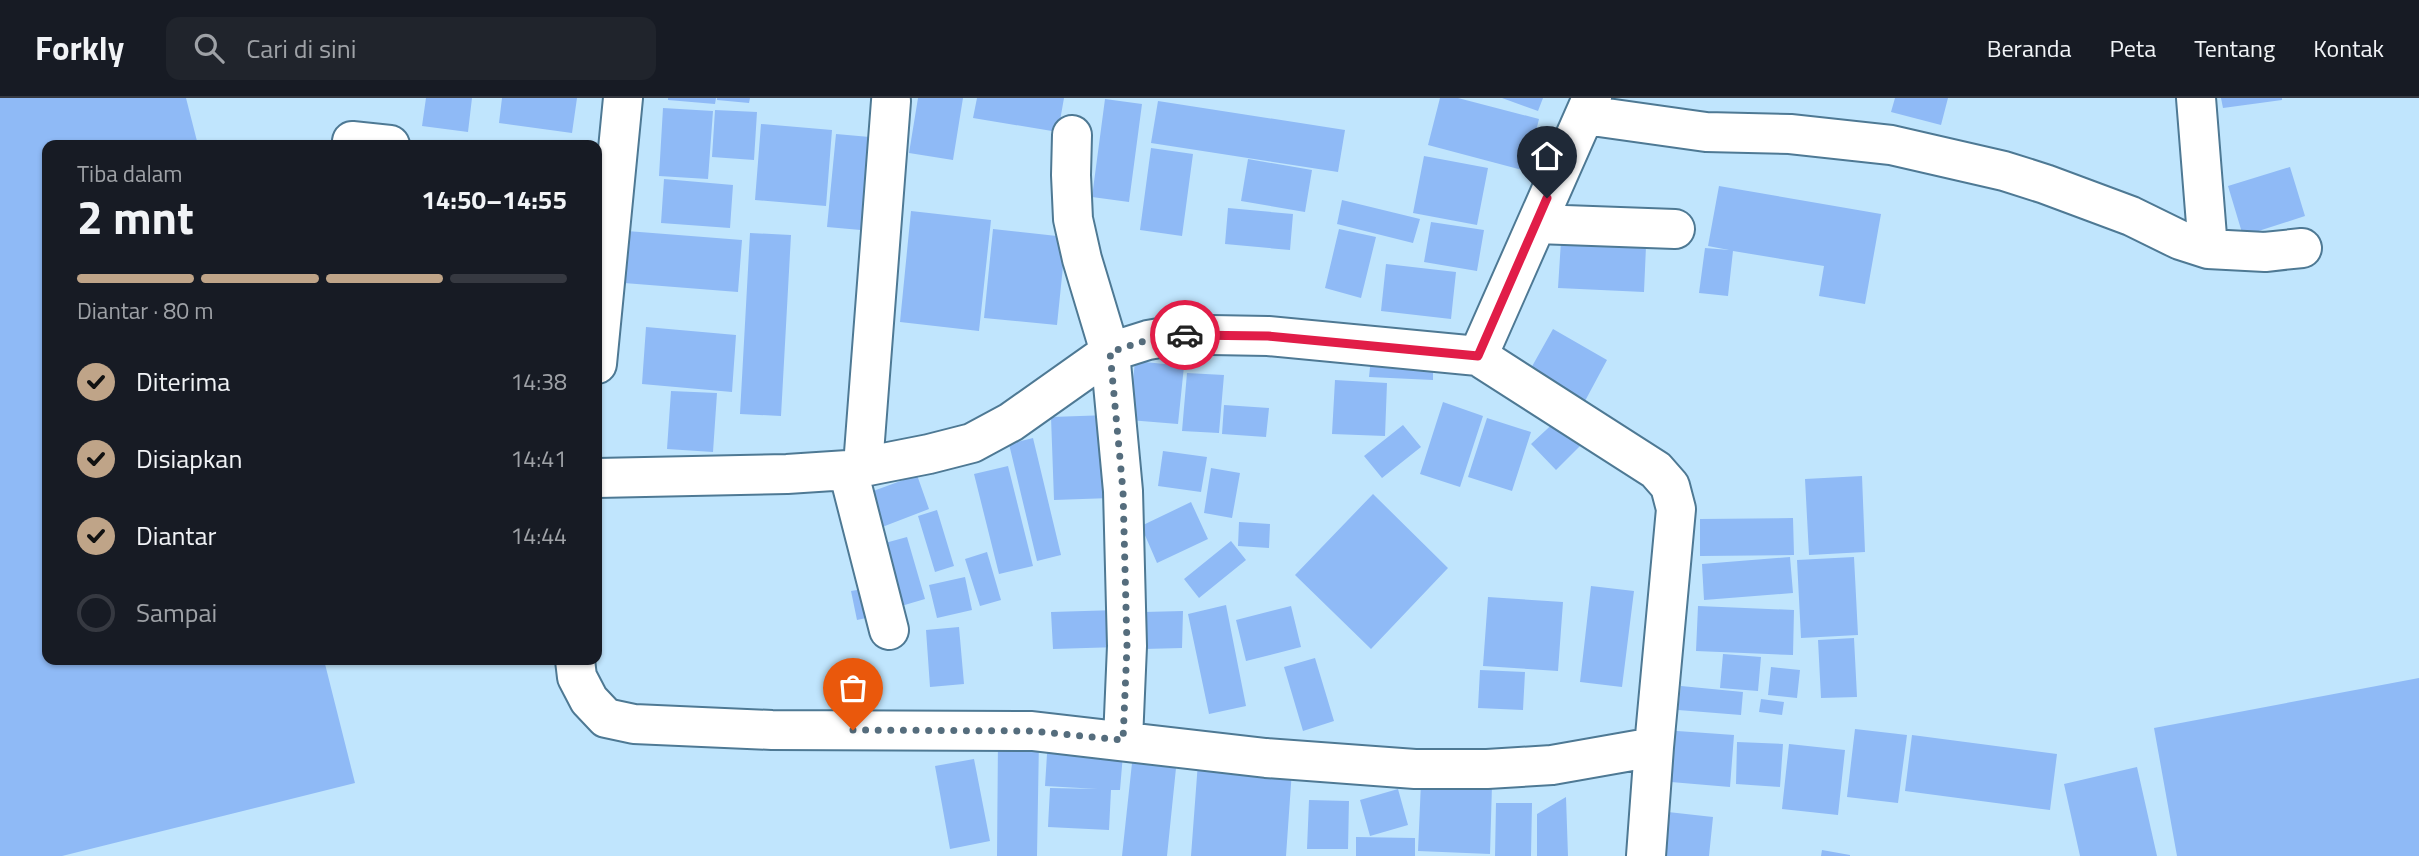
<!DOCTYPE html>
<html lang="id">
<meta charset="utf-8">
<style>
:root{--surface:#171b24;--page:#20242c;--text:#f1f3f6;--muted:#9ea1a6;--line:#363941;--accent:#bfa488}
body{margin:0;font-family:"Titillium Web",sans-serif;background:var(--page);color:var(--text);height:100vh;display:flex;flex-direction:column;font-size:26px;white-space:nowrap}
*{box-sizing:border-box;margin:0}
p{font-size:23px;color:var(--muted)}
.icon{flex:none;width:38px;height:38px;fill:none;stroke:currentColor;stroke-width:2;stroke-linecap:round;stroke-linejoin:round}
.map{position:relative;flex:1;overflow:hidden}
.details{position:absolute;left:42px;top:42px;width:560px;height:525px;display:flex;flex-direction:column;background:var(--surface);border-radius:14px;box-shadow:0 2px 5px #0004}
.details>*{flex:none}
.pin{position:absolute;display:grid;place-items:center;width:60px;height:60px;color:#fff;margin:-72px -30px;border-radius:50% 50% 50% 0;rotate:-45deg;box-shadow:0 0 7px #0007}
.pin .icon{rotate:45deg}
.courier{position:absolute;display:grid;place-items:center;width:70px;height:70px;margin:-35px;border:5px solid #e11d48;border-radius:50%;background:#fff;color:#222;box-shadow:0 2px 9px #0007}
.headline em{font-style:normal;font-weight:700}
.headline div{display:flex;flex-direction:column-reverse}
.headline{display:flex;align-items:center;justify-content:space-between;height:119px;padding:0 35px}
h1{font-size:46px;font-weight:700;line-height:52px}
.bar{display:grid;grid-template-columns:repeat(4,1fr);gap:10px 7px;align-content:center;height:84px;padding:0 35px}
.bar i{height:9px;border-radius:5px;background:var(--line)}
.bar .current{background:var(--accent)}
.bar p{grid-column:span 4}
ol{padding:0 35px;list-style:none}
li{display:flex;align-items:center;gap:21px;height:77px}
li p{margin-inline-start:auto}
li .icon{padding:7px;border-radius:50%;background:var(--accent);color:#111;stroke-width:4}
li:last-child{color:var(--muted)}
li i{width:38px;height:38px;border:4px solid var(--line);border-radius:50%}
header{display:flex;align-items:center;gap:42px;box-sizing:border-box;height:98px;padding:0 35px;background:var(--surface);border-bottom:2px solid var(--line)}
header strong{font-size:33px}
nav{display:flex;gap:38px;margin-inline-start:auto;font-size:24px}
.search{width:490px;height:63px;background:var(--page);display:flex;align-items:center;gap:18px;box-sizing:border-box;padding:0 24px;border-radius:14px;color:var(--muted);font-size:26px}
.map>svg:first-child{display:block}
.building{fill:#8fbaf6}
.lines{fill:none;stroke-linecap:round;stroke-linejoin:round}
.minor-casing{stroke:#4e7994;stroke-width:42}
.minor{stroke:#fff;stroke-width:38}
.done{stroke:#556d7d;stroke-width:7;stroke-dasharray:0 12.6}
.route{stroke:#e11d48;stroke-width:9}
</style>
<header>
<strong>Forkly</strong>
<div class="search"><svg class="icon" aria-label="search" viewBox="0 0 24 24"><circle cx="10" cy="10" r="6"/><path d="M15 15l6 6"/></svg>Cari di sini</div>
<nav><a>Beranda</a><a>Peta</a><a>Tentang</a><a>Kontak</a></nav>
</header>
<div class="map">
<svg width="2419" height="758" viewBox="0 0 2419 758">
<rect width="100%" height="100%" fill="#c0e5fd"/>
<path class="building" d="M0,0h186l12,47h-151v515h277l31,123 -293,73h-62z
M426,0h46l-4,34 -46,-6z
M502,0h75l-5,35 -73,-10z
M668,0h48l-1,6 -47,-4z
M717,0h33l-1,5 -32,-3z
M918,0h45l-10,62 -44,-7z
M977,0h87l-6,34 -85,-14z
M1440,0h18l81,21 -13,52 -98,-26z
M1502,0h41l-5,13z
M1895,0h53l-7,27 -50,-13z
M2221,0h61v2l-59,8z
M1105,1l37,5 -13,98 -37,-5z
M1158,3l187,29 -7,42 -187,-29z
M663,10l50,3 -5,68 -49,-3z
M715,12l42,2 -3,48 -42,-3z
M761,26l71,6 -6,76 -71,-6z
M836,36l45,4 -9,93 -45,-4z
M1151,50l42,6 -11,82 -42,-6z
M1424,58l64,12 -11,57 -64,-12z
M1248,61l64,11 -7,42 -64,-11z
M2290,69l15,49 -62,20 -15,-50z
M664,81l69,6 -3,43 -69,-5z
M1719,88l162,28 -16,90 -46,-8 5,-30 -91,-15 -5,45 -29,-3 6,-45 24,2 -21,-4z
M1342,102l78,19 -7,24 -76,-19z
M1228,110l65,6 -3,36 -65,-6z
M911,113l80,9 -12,111 -79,-9z
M1431,124l53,8 -7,41 -53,-9z
M993,131l73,8 -9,88 -73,-7z
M1339,131l37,8 -15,61 -36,-10z
M627,133l115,9 -4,52 -114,-9z
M750,135l41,2 -10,181 -41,-2z
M1561,143l85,5 -2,46 -86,-4z
M1386,166l70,8 -5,47 -70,-8z
M646,229l90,8 -4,57 -90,-8z
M1553,231l54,31 -22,41 -55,-31z
M1371,260l62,3v19l-64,-3z
M1135,263l49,5 -6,58 -49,-4z
M1187,275l37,2 -5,58 -37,-2z
M1335,282l52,3 -2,53 -53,-2z
M671,293l46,2 -4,59 -46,-3z
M1443,304l40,14 -23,71 -40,-13z
M1224,307l45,3 -3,29 -44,-3z
M1109,317l2,83 -57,2 -3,-83z
M1560,319l24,25 -28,28 -25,-26z
M1487,320l44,14 -19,59 -44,-14z
M1403,327l18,22 -39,31 -18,-22z
M1033,340l28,117 -24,6 -28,-117z
M1163,353l44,6 -6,35 -43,-6z
M1008,368l25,100 -34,8 -25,-100z
M1211,370l29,5 -8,45 -28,-5z
M917,377l12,34 -52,20 -12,-35z
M1862,378l3,76 -56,3 -4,-76z
M1373,396l75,74 -77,81 -76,-74z
M1191,404l17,37 -51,24 -16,-37z
M937,412l17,56 -19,6 -17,-56z
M1793,420l1,37 -94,1v-37z
M1239,424l31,2 -1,24 -31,-2z
M907,439l18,62 -34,10 -17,-63z
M1231,443l15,19 -47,38 -15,-19z
M987,454l14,48 -21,6 -15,-47z
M1790,459l3,36 -89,7 -2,-36z
M1854,459l4,78 -57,3 -4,-78z
M965,479l7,33 -35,8 -8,-33z
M1591,488l43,5 -12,96 -42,-5z
M869,490l6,28 -18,4 -6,-29z
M1488,499l75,5 -5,69 -75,-5z
M1226,507l20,101 -37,8 -21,-100z
M1291,508l10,41 -55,14 -10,-41z
M1698,508l96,4 -1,45 -97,-4z
M1118,512l1,37 -66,2 -2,-37z
M1183,513l-1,37 -38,1v-37z
M959,529l5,57 -34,3 -4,-57z
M1854,540l3,59 -36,1 -3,-58z
M1723,556l38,3 -3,34 -38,-3z
M1315,560l19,63 -31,10 -19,-64z
M1771,569l29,3 -3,28 -29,-3z
M1480,572l45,2 -2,38 -45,-2z
M2419,580v178h-242l-23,-128z
M1681,588l62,6 -2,23 -63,-5z
M1761,601l23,3 -2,13 -23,-3z
M1855,631l52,6 -9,68 -51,-6z
M1663,632l71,5 -4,52 -71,-6z
M1912,637l145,19 -7,56 -145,-19z
M1048,640l76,4 -4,48h-9l-2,40 -61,-3 2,-39 48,1 -53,-3z
M998,642h41l-2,116h-40z
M1737,644l46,2 -3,43 -44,-3z
M1789,646l56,6 -7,65 -56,-6z
M974,661l16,82 -40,8 -15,-83z
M1198,664l94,8 -6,86h-95z
M1132,665l44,5 -9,88h-45z
M2137,669l20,89h-77l-16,-72z
M1421,684l71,3 -2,69 -72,-3z
M1398,691l10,36 -38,11 -10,-36z
M1566,699l2,59h-31v-42z
M1309,702l40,1 -1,48h-41z
M1496,705h36l-1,53h-36z
M1659,713l54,6 -4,39h-55z
M1356,739l59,1v18h-59z
M1822,752l28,5v1h-29z"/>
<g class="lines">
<defs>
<path id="minor" d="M2196,0l12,151
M1585,17l121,17 84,2 101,11 113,26 41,13 86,32 49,24 28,9 57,3 37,-4
M1072,37l-1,40 2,44 9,40 28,93 13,139 4,155 -4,94
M352,43l38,4
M1537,126l138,5
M1478,258l114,-258
M597,266l26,-266
M863,368l28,-365
M848,372l41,160
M575,562l2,17 12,23 17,18 28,6 138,6 260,1 234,27 149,11h72l65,-4 102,-18 22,-238 -6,-23 -14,-16 -178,-114 -210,-20 -57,-1h-34l-29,5 -38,12 -99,70 -39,21 -43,11 -81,16 -61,4 -190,4
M1646,758l8,-109"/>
</defs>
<use href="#minor" class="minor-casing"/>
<use href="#minor" class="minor"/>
</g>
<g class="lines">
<path class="done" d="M853,632l179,1 91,9 4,-94 -4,-155 -13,-139 38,-12 37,-5"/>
<path class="route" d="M1185,237l83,1 210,20 69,-158"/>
</g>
</svg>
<div class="pin" style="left:853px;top:632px;background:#ea580c"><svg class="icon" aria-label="bag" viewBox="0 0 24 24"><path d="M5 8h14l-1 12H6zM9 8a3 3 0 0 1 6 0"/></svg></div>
<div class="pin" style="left:1547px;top:100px;background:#1f2937"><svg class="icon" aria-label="home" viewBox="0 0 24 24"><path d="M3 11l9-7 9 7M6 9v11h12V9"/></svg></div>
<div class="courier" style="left:1185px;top:237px"><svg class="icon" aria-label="car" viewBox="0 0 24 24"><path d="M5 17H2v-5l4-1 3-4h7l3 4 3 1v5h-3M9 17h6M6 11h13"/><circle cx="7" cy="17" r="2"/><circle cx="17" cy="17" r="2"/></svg></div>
<section class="details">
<div class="headline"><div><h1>2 mnt</h1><p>Tiba dalam</p></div><em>14:50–14:55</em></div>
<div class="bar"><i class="current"></i><i class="current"></i><i class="current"></i><i></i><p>Diantar · 80 m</p></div>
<ol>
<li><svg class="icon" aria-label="check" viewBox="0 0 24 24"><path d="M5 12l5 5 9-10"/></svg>Diterima<p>14:38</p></li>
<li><svg class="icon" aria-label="check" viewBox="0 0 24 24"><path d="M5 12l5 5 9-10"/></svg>Disiapkan<p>14:41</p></li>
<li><svg class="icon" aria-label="check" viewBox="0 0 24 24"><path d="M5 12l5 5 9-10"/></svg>Diantar<p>14:44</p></li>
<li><i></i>Sampai</li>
</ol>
</section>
</div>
